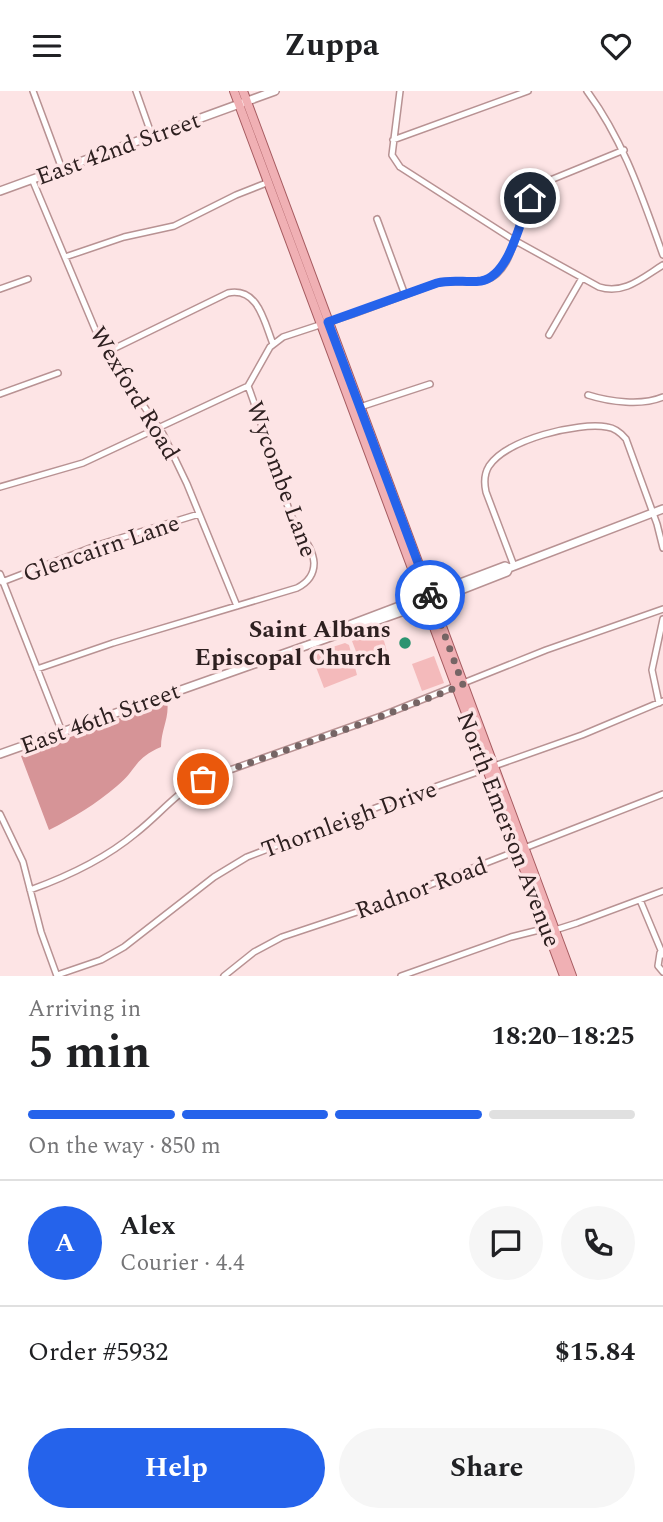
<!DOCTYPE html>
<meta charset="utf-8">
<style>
:root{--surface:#fff;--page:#f6f6f6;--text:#202124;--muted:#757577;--line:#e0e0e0;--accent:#2563eb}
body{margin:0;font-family:Spectral,serif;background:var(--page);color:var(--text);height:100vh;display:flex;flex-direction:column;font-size:26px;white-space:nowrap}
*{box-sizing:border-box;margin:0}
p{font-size:23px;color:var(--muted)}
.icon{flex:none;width:38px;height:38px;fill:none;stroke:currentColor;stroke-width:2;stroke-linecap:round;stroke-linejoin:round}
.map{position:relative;height:885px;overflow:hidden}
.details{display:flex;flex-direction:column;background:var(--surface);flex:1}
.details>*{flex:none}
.pin{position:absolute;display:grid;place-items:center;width:60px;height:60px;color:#fff;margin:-30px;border:4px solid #fff;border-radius:50%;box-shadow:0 2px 7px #0007}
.courier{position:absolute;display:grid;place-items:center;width:70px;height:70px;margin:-35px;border:5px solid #2563eb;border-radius:50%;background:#fff;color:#222;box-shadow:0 2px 9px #0007}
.head em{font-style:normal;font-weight:700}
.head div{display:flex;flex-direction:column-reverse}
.head{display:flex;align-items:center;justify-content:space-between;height:119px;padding:0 28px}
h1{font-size:46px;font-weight:700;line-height:52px}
.bar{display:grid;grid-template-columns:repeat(4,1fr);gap:10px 7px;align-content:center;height:84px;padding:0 28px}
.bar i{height:9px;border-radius:5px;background:var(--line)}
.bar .on{background:var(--accent)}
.bar p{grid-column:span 4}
.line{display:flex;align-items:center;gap:18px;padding:0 28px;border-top:2px solid var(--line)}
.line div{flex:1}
.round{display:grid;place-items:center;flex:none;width:74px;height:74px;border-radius:37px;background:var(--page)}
.action{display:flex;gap:14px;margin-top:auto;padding:14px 28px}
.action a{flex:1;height:80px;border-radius:42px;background:var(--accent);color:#fff;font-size:28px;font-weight:700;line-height:80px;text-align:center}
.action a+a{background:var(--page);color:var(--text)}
header{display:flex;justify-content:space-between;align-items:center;height:91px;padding:0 28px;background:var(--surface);font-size:32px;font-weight:700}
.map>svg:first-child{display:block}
.green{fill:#f4babb}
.forest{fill:#d69497}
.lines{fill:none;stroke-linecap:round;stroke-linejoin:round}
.street-casing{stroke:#b89293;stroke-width:8}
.secondary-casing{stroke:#b89293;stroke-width:10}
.primary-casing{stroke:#a65b60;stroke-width:10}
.street{stroke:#fff;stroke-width:5}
.secondary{stroke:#fff;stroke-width:7}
.primary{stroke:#f0b0b4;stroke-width:8}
.done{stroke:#766565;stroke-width:7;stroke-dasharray:0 12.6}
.route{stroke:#2563eb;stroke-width:9}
.poi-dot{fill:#2b9370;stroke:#fde4e5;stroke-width:2.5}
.labels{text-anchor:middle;stroke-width:7;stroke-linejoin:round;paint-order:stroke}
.street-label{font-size:24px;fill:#2e2020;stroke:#fde4e5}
.poi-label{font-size:24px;font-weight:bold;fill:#2e2020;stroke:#fde4e5;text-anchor:end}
</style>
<header><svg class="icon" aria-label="menu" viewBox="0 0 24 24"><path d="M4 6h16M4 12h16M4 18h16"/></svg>Zuppa<svg class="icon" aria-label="heart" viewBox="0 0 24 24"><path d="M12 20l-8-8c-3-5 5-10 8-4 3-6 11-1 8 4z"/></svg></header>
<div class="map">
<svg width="663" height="885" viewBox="0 0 663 885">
<rect width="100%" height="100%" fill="#fde4e5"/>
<path class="green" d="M377,543l6,3 6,22 -18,8 -11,-5 -8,-21z
M345,552l4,2 8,30 -33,13 -13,-34z
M434,565l10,27 -22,8 -10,-27z"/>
<path class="forest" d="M167,609c3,18 -6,29 -6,47 -28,12 -24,23 -44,39 -21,18 -44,32 -68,44l-28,-74z"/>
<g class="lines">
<defs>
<path id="street" d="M33,0l29,78
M136,0l16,45
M400,0l-8,64 8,12 114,73 85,47c25,8 43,-9 64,-22
M587,0c37,50 55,106 76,164
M393,49l135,-49
M32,88l63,150 22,38 46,67 24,50 50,122
M377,128l28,76
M65,166l59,-20 50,-11 62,-31 33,-13
M0,198l28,-10
M549,244l33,-57
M107,261l121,-59c30,-6 36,28 45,51
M0,303l58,-21
M588,304c22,7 54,11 75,2
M360,316l70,-23
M0,396l83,-24 165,-77 22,-39 13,-10 70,-23 84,-31c16,-4 34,1 49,-3 35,-11 27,-79 62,-99l76,-31
M514,475l-28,-74c-2,-9 -2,-18 3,-26 18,-27 89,-44 118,-39 8,1 14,6 19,12l31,85 6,24
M0,483l62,158
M2,491l96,-37 101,-31
M37,578l76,-26 184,-55c10,-5 17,-13 17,-25 -1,-17 -17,-33 -23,-48 -16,-43 -27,-87 -43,-129
M659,612l-7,-33 11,-51
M0,723l23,48 18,70 16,44
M30,799c39,-14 75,-31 106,-57 22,-17 39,-39 63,-52l182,-65 165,-66 117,-41
M640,809l23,55
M660,862l-2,13 5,6
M57,884l44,-15 23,-13 90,-70 33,-20 131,-50 204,-72 81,-34
M224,885l30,-24 28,-15 96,-32 285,-111
M401,885l110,-39 32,-8 12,1 22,-7 86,-32"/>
<path id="secondary" d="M0,100l275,-100
M319,548l4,-4 182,-69 4,2
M0,663l438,-155 69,-27 2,-4 154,-59"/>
<path id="primary" d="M234,0l330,885
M243,0l329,885"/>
</defs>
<use href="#street" class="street-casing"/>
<use href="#secondary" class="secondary-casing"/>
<use href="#primary" class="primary-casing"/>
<use href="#street" class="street"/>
<use href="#secondary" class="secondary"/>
<use href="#primary" class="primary"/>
</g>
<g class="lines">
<path class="done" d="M203,688l155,-54 105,-40 -33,-90"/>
<path class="route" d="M430,504l-102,-273 109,-39c15,-4 30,0 44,-2 29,-5 38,-59 49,-83"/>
</g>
<circle class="poi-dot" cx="405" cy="552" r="7"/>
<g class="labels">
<g class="street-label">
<text transform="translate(118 57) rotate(-20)" y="8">East 42nd Street</text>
<text transform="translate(135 302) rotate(59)" y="8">Wexford Road</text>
<text transform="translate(282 388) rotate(70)" y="8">Wycombe Lane</text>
<text transform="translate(101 457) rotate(-19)" y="8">Glencairn Lane</text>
<text transform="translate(100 627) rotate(-20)" y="8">East 46th Street</text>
<text transform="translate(349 728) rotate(-20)" y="8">Thornleigh Drive</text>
<text transform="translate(509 738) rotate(69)" y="8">North Emerson Avenue</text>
<text transform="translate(421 797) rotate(-20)" y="8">Radnor Road</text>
</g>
<g class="poi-label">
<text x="391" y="546">Saint Albans<tspan x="391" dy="28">Episcopal Church</tspan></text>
</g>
</g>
</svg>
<div class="pin" style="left:203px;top:688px;background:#ea580c"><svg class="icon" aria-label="bag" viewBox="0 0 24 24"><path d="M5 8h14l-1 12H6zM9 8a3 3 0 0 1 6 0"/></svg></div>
<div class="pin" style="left:530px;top:107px;background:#1f2937"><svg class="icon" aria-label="home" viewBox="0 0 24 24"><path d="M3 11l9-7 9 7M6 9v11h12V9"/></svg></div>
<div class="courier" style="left:430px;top:504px"><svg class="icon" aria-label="bike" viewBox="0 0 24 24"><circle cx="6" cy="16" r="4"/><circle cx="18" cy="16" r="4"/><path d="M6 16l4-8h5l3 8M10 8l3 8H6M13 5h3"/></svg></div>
</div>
<section class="details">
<div class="head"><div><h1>5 min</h1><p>Arriving in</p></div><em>18:20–18:25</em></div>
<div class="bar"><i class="on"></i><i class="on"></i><i class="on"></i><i></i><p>On the way · 850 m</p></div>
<div class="line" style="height:126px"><b class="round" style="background:var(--accent);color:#fff">A</b><div><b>Alex</b><p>Courier · 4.4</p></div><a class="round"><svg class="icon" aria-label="chat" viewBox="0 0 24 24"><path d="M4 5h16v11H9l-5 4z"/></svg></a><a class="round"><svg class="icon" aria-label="phone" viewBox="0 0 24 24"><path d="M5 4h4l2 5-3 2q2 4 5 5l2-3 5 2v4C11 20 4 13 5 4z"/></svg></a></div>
<div class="line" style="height:91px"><div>Order #5932</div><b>$15.84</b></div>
<div class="action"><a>Help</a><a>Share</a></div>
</section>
